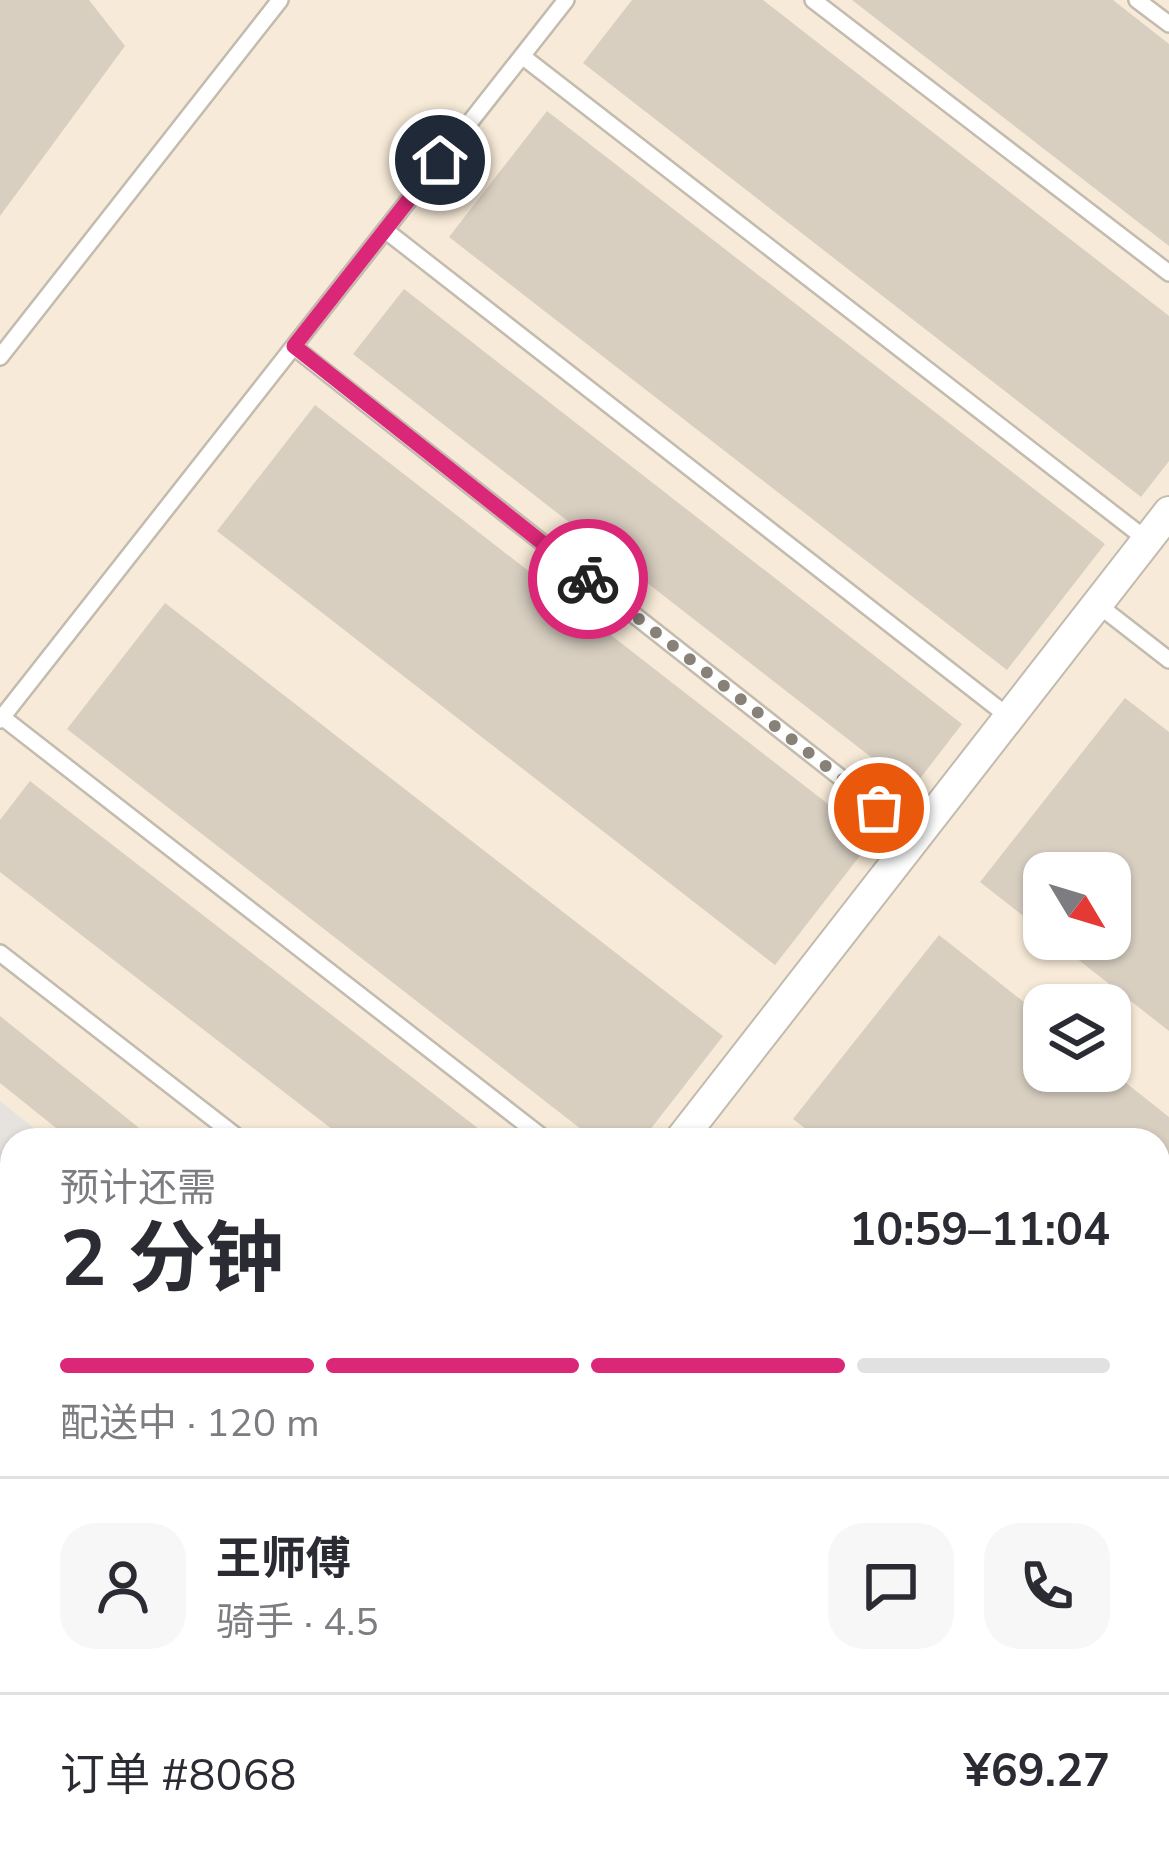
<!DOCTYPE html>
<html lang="zh">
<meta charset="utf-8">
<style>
:root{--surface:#fff;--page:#f7f7f7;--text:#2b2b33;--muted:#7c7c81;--line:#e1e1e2;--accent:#db2777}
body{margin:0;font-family:"Nunito Sans","Noto Sans SC",sans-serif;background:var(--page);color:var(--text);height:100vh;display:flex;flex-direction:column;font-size:45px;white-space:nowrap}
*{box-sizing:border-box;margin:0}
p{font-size:39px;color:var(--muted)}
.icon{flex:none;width:66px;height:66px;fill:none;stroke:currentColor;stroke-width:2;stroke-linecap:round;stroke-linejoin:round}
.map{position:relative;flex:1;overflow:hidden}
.drawer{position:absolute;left:0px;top:1128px;width:1170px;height:747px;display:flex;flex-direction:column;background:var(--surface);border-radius:36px 36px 0 0;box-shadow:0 3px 9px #0004}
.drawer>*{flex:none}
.needle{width:78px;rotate:128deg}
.tools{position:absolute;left:1023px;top:852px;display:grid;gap:24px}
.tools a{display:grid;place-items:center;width:108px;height:108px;border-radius:24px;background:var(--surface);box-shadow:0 3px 9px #0004;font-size:60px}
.pin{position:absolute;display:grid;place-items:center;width:102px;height:102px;color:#fff;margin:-51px;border:6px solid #fff;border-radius:50%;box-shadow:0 3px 12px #0007}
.courier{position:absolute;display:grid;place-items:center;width:120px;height:120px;margin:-60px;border:9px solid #db2777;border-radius:50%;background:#fff;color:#222;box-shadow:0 3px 15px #0007}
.head em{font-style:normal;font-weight:700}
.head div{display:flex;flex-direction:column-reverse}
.head{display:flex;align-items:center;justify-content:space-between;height:204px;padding:0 60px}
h1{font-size:78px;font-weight:700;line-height:90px}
.bar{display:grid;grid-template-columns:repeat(4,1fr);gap:18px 12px;align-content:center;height:144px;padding:0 60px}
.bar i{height:15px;border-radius:9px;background:var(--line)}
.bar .on{background:var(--accent)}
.bar p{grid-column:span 4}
.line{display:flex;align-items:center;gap:30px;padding:0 60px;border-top:3px solid var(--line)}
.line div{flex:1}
.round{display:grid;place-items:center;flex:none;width:126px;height:126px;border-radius:36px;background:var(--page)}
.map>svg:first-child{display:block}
.commercial{fill:#f7ead8;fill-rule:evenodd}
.industrial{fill:#e6e2dd}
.building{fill:#d8cfc1}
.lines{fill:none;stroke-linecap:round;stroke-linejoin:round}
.service-casing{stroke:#c2bbae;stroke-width:20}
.minor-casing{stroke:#c2bbae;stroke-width:34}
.service{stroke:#fff;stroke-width:15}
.minor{stroke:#fff;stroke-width:30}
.done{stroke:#878178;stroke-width:12;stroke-dasharray:0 21.6}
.route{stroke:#db2777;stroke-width:15}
</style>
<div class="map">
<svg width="1169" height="1874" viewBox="0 0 1169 1874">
<rect width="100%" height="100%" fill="#f6f3ec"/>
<path class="commercial" d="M0,0h1169v1874h-1169v-69l12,-16v74h1146v-723h-1109l-49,-39zM1044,873h66v66h-66zM1044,1005h66v66h-66z"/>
<path class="industrial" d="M0,1101l49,39h-37v649l-12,16z"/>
<path class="building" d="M0,0h89l36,46 -125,170z
M632,0h131l406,316v145l-28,36 -558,-434z
M852,0h261l56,44v202z
M547,111l558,433 -98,126 -558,-433z
M404,289l558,435 -50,65 -559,-435z
M315,405l558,434 -98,126 -558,-434z
M165,603l558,433 -81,104h-47l-528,-411z
M1125,698l44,34v299l-117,-92h58v-66h-66v59l-64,-50z
M30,781l463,359h-147l-346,-268v-52z
M939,935l105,83v53h67l58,46v299l-11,-9v-267h-338l-27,-21z
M0,1016l154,124h-83l-71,-57z
M1158,1585l11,9v49l-11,14z
M1169,1804v70h-18l-14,-11h21v-45z
M12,1811v52h56l-8,11h-60v-47z
M213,1863h201l14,11h-224z
M649,1863h343l-9,11h-320z"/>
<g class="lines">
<defs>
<path id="service" d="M813,0l356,273
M1137,0l32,24
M522,56l625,484
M385,230l624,487
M294,347l622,490
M0,357l280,-357
M1097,604l72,56
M2,717l544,423
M0,720l566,-720
M0,953l241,187
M1158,1510l11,8
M1158,1701l11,-14
M552,1863l14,11
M1084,1863l14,11
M1023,1874l9,-11"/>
<path id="minor" d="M680,1140l489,-628
M108,1874l9,-11"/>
</defs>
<use href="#service" class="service-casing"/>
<use href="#minor" class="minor-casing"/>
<use href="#service" class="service"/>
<use href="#minor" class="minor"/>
</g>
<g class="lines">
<path class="done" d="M588,579l291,229"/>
<path class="route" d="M440,160l-146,186 294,233"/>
</g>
</svg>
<div class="tools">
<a><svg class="needle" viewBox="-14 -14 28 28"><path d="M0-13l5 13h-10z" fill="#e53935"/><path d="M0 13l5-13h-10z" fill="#7c7c81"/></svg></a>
<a><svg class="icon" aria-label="layers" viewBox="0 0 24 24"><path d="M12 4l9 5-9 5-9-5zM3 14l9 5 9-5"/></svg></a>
</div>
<div class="pin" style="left:879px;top:808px;background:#ea580c"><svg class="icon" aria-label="bag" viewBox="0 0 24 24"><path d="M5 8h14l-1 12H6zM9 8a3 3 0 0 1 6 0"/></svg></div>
<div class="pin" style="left:440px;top:160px;background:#1f2937"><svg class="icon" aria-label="home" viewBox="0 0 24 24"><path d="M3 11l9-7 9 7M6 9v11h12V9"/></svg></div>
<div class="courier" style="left:588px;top:579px"><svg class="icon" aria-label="bike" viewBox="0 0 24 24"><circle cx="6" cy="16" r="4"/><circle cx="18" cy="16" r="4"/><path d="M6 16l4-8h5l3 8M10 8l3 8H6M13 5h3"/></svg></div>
<section class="drawer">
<div class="head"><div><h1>2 分钟</h1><p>预计还需</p></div><em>10:59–11:04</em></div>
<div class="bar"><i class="on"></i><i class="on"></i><i class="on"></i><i></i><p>配送中 · 120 m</p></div>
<div class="line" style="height:216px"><a class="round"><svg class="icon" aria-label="person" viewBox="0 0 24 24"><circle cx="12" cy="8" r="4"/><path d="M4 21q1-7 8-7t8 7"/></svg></a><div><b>王师傅</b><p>骑手 · 4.5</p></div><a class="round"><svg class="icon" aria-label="chat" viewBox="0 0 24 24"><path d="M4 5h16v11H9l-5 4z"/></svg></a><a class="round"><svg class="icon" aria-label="phone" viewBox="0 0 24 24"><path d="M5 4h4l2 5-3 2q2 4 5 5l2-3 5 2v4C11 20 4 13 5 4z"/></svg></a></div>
<div class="line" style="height:156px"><div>订单 #8068</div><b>¥69.27</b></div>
</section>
</div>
